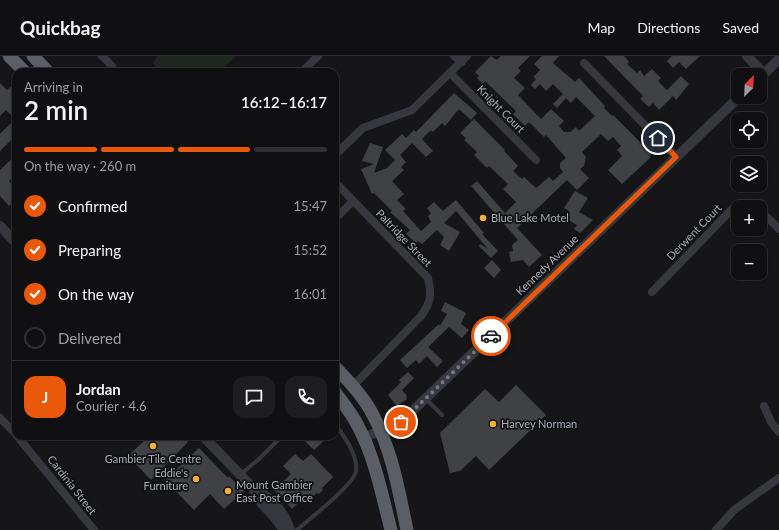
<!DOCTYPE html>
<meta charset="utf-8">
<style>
:root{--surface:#101012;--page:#1e1e20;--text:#f1f3f6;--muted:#9c9d9f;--line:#303032;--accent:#ea580c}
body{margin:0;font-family:Lato,sans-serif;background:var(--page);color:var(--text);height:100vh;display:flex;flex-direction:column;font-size:15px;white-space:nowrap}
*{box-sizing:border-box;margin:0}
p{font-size:13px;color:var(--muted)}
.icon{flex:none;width:22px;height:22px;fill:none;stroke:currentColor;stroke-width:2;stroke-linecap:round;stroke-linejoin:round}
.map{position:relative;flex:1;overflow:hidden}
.drawer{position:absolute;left:12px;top:12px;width:327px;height:372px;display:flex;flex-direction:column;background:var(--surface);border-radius:12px;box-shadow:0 1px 3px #0004,0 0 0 1px var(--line)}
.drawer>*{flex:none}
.needle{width:26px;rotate:24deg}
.controls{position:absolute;left:731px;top:12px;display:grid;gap:8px}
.controls a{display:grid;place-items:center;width:36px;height:36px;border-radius:8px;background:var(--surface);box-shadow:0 1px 3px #0004,0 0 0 1px var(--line);font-size:20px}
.pin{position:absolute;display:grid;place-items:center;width:34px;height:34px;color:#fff;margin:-17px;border:2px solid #fff;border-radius:50%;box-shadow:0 1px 4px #0007}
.courier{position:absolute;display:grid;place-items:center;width:40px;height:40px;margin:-20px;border:3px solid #ea580c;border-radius:50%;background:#fff;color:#222;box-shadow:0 1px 5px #0007}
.overview em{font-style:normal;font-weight:600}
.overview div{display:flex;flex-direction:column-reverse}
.overview{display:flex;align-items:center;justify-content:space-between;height:68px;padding:0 12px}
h1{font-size:26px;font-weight:600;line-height:30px}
.bar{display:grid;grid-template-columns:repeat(4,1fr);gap:6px 4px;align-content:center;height:48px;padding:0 12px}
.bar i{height:5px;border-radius:3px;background:var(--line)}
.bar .active{background:var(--accent)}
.bar p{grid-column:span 4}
.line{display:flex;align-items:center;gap:10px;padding:0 12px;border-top:1px solid var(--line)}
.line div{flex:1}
.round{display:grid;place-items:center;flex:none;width:42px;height:42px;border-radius:12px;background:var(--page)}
ol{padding:0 12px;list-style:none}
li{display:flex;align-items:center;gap:12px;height:44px}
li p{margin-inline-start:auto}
li .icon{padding:4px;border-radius:50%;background:var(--accent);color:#fff;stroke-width:4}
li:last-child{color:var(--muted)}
li i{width:22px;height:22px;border:2px solid var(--line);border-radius:50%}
header{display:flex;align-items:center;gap:24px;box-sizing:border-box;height:56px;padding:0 20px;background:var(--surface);border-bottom:1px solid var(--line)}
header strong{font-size:19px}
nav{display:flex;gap:22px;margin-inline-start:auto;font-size:14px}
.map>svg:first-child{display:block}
.green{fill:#1e261f}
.building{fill:#404145}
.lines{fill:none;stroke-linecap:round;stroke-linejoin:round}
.service{stroke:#37383d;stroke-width:4}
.minor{stroke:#37383d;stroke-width:8}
.tertiary{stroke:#37383d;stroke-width:10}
.trunk{stroke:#5b5e65;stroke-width:13}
.done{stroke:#757880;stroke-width:4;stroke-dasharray:0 7.2}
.route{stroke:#ea580c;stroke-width:5}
.poi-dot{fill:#f2b134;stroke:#111113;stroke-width:1.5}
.labels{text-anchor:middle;stroke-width:3.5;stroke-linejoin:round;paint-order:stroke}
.street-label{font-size:11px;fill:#a8adb8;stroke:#111113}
.poi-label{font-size:11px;fill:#a8adb8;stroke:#111113;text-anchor:start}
</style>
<header>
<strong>Quickbag</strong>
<nav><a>Map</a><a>Directions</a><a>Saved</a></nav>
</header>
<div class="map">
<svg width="779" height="474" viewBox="0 0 779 474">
<rect width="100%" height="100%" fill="#161618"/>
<path class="green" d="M158,0h78l-17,16h-58l-8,-9z"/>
<path class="building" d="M491,0l6,4 4,-4h29l-12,12 3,3 -7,7 11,10 -7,7 23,24 10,-10 13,12 -5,5 5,6h6l6,-5 3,4 16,-15 -19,-19 -5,6 -5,-5 -9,10 -4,-4 10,-10 -10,-10 -7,7 -6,-7 -5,5 -4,-4 5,-6 -3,-2 7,-7 -6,-6 8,-8h17l-6,7 22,19 4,-4 26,28 -1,2 8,8 1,-1 39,39 -3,2 2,1 -29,27 -14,-14 14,-14 -5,-6 4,-4 -8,-9 -5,4 -7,-7 -19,18 4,5 -2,9 -4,3 9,9 -12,12 -10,-10 -50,48 25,27 -13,12 -6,-7 -12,2 -2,-10 4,-1 -1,-6 6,-5 -47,-54 6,-5 28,32 11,-11 -13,-13 5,-5 -19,-18 -2,2 -13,-13 3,-3 -13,-12 2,-2 -6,-5 14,-14 31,31 -1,1 14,15 -5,5 9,8 2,-2 12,11 13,-11 4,4 10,-9 -3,-4v-5l6,-5 -20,-23 -2,2 -15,-15 -4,4 -12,-12 3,-3 -31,-30 -2,3 -6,-6 2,-2 -4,-4z
M604,0h20l5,6 -2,2 10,9 3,-3 4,6 8,-7 9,9 -3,3 9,9 14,-14 8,8 -13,16 -3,-4 -14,14 -6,-7 -4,4 -9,-8 3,-3z
M672,0h28l-14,13 -7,-7 -6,6 -6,-7z
M16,26v53l-16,16v-17l15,-15 -9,-9 -6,6v-33l7,7z
M454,37l23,20 -6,7 -12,-11 -14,17 -3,-3 -9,9 -2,-2 -9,9 11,12 -7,6 -14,-14 -12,12 6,7 -5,5 3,3 -12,11 12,13 -7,6 9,9 -3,2 18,20 10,-9 -3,-6 3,-3 -4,-5 7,-6 9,9 13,-11 28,33 -2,1 16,17 -7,7 -12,-12 1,-2 8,5 -32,-38 -12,12 16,9 -11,19 -9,-6 4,-8 -7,-7 -15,14 -4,-3 -2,2 -10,-9 4,-4 -20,-18 2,-1 -18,-18 -2,1 -11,-25 13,-5 -12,-3 8,-18 13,4 -9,26 13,-5 8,-8 -10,-10 17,-16 4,4 8,-8 2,2z
M16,99v19l-7,7 7,8v11l-7,6 -9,-10v-26z
M575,135l13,7 -9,14 14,8 -13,13 -6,-4 3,-4 -12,-7 4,-7 -5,-3z
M492,204l9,10 -7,8 -10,-10z
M445,246l21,11 -5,11 8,6 -7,8 -13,-11 -21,20 15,14 -6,6 -10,-11 -8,8 -3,-4 -9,8 -7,-8 39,-36 1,2 7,-12 -6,-3z
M408,316l6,6 -12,12 5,6 -1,1 1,2 -10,7 -9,-11 13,-13 -2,-2z
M516,329l30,30 -57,55 -13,-14 -16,15 -10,2 -10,-40 45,-44 14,13z
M149,380h34l5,6 -37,38 -23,-24z
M300,380h29l-15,14z
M199,392l29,30 1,-2 15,15 -20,18 -14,-15 -16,16 -29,-30z
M295,398l8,7 8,-7 22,23 -11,11 1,2 -4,4 -2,-1 -6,5 -4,-4 -15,15 -18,-19 17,-16 -8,-8z"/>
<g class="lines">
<path class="service" d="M426,343l16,16
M241,418l18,-15 23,-23
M297,474c12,-11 57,-45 59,-59 2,-16 -12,-35 -21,-47"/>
<path class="minor" d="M102,0l10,10
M454,0l8,6
M584,7l92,94
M302,16l16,-16
M450,17l86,87
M335,99l28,-27 49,-18 55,-54
M335,126l93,96c4,16 3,25 -7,38l-68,70
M760,154l19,19
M335,163l18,-18
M652,236l81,-84c8,-7 15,-7 24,-1
M764,350l7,16 8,10
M0,362l16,16
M17,380l77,94
M716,474l18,-20 45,-32"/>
<path class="tertiary" d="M747,0l17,18
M760,22l19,-19
M0,170l16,17
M203,380l50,52c16,8 32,24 37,42
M363,382l38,-16 338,-325
M253,432c5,17 23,26 30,42"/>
<path class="trunk" d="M9,0l16,16
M33,0l15,16
M335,311c14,14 29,30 38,48 19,35 26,77 34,115
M335,336c8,11 17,22 23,34 17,32 24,69 33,104"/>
</g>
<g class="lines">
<path class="done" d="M401,366l90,-86"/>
<path class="route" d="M491,280l185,-179 -18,-19"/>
</g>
<g class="poi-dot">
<circle cx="483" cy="162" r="4"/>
<circle cx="493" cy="368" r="4"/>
<circle cx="153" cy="390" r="4"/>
<circle cx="196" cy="423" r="4"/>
<circle cx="228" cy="435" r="4"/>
</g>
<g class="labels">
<g class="street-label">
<text transform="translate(501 53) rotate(45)" y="4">Knight Court</text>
<text transform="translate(694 176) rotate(-46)" y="4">Derwent Court</text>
<text transform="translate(404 182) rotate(46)" y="4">Paltridge Street</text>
<text transform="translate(547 209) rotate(-44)" y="4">Kennedy Avenue</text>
<text transform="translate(72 429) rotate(52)" y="4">Cardinia Street</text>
</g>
<g class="poi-label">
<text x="491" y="166">Blue Lake Motel</text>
<text x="501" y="372">Harvey Norman</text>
<text x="153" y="407" text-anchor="middle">Gambier Tile Centre</text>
<text x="188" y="421" text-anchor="end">Eddie's<tspan x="188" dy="13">Furniture</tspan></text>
<text x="236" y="433">Mount Gambier<tspan x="236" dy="13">East Post Office</tspan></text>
</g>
</g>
</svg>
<div class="controls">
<a><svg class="needle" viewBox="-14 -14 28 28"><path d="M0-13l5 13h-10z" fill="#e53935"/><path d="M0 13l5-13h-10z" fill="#9c9d9f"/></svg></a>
<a><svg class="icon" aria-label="locate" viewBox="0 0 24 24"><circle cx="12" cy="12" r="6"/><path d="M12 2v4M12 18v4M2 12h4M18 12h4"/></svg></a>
<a><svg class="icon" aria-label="layers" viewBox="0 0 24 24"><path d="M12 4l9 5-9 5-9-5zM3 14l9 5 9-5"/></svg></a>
<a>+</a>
<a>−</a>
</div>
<div class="pin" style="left:401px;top:366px;background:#ea580c"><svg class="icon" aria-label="bag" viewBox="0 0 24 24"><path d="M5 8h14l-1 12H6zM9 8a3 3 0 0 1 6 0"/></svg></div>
<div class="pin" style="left:658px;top:82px;background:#1f2937"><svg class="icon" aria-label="home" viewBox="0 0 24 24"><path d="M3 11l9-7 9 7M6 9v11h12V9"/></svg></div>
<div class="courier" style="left:491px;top:280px"><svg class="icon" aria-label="car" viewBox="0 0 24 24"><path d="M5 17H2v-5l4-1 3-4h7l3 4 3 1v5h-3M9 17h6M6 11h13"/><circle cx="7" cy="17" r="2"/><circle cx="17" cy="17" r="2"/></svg></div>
<section class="drawer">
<div class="overview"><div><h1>2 min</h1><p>Arriving in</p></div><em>16:12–16:17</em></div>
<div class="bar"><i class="active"></i><i class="active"></i><i class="active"></i><i></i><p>On the way · 260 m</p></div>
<ol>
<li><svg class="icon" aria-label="check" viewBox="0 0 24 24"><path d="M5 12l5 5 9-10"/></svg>Confirmed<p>15:47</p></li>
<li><svg class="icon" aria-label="check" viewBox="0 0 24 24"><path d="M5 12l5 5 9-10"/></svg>Preparing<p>15:52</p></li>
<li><svg class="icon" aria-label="check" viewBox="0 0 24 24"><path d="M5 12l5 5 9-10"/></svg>On the way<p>16:01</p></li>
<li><i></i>Delivered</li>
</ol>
<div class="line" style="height:72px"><b class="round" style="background:var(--accent);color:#fff">J</b><div><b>Jordan</b><p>Courier · 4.6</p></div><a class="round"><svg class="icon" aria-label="chat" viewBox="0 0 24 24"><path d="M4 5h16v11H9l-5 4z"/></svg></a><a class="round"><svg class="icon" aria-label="phone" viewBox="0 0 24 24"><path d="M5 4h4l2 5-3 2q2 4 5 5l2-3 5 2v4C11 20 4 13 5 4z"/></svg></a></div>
</section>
</div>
